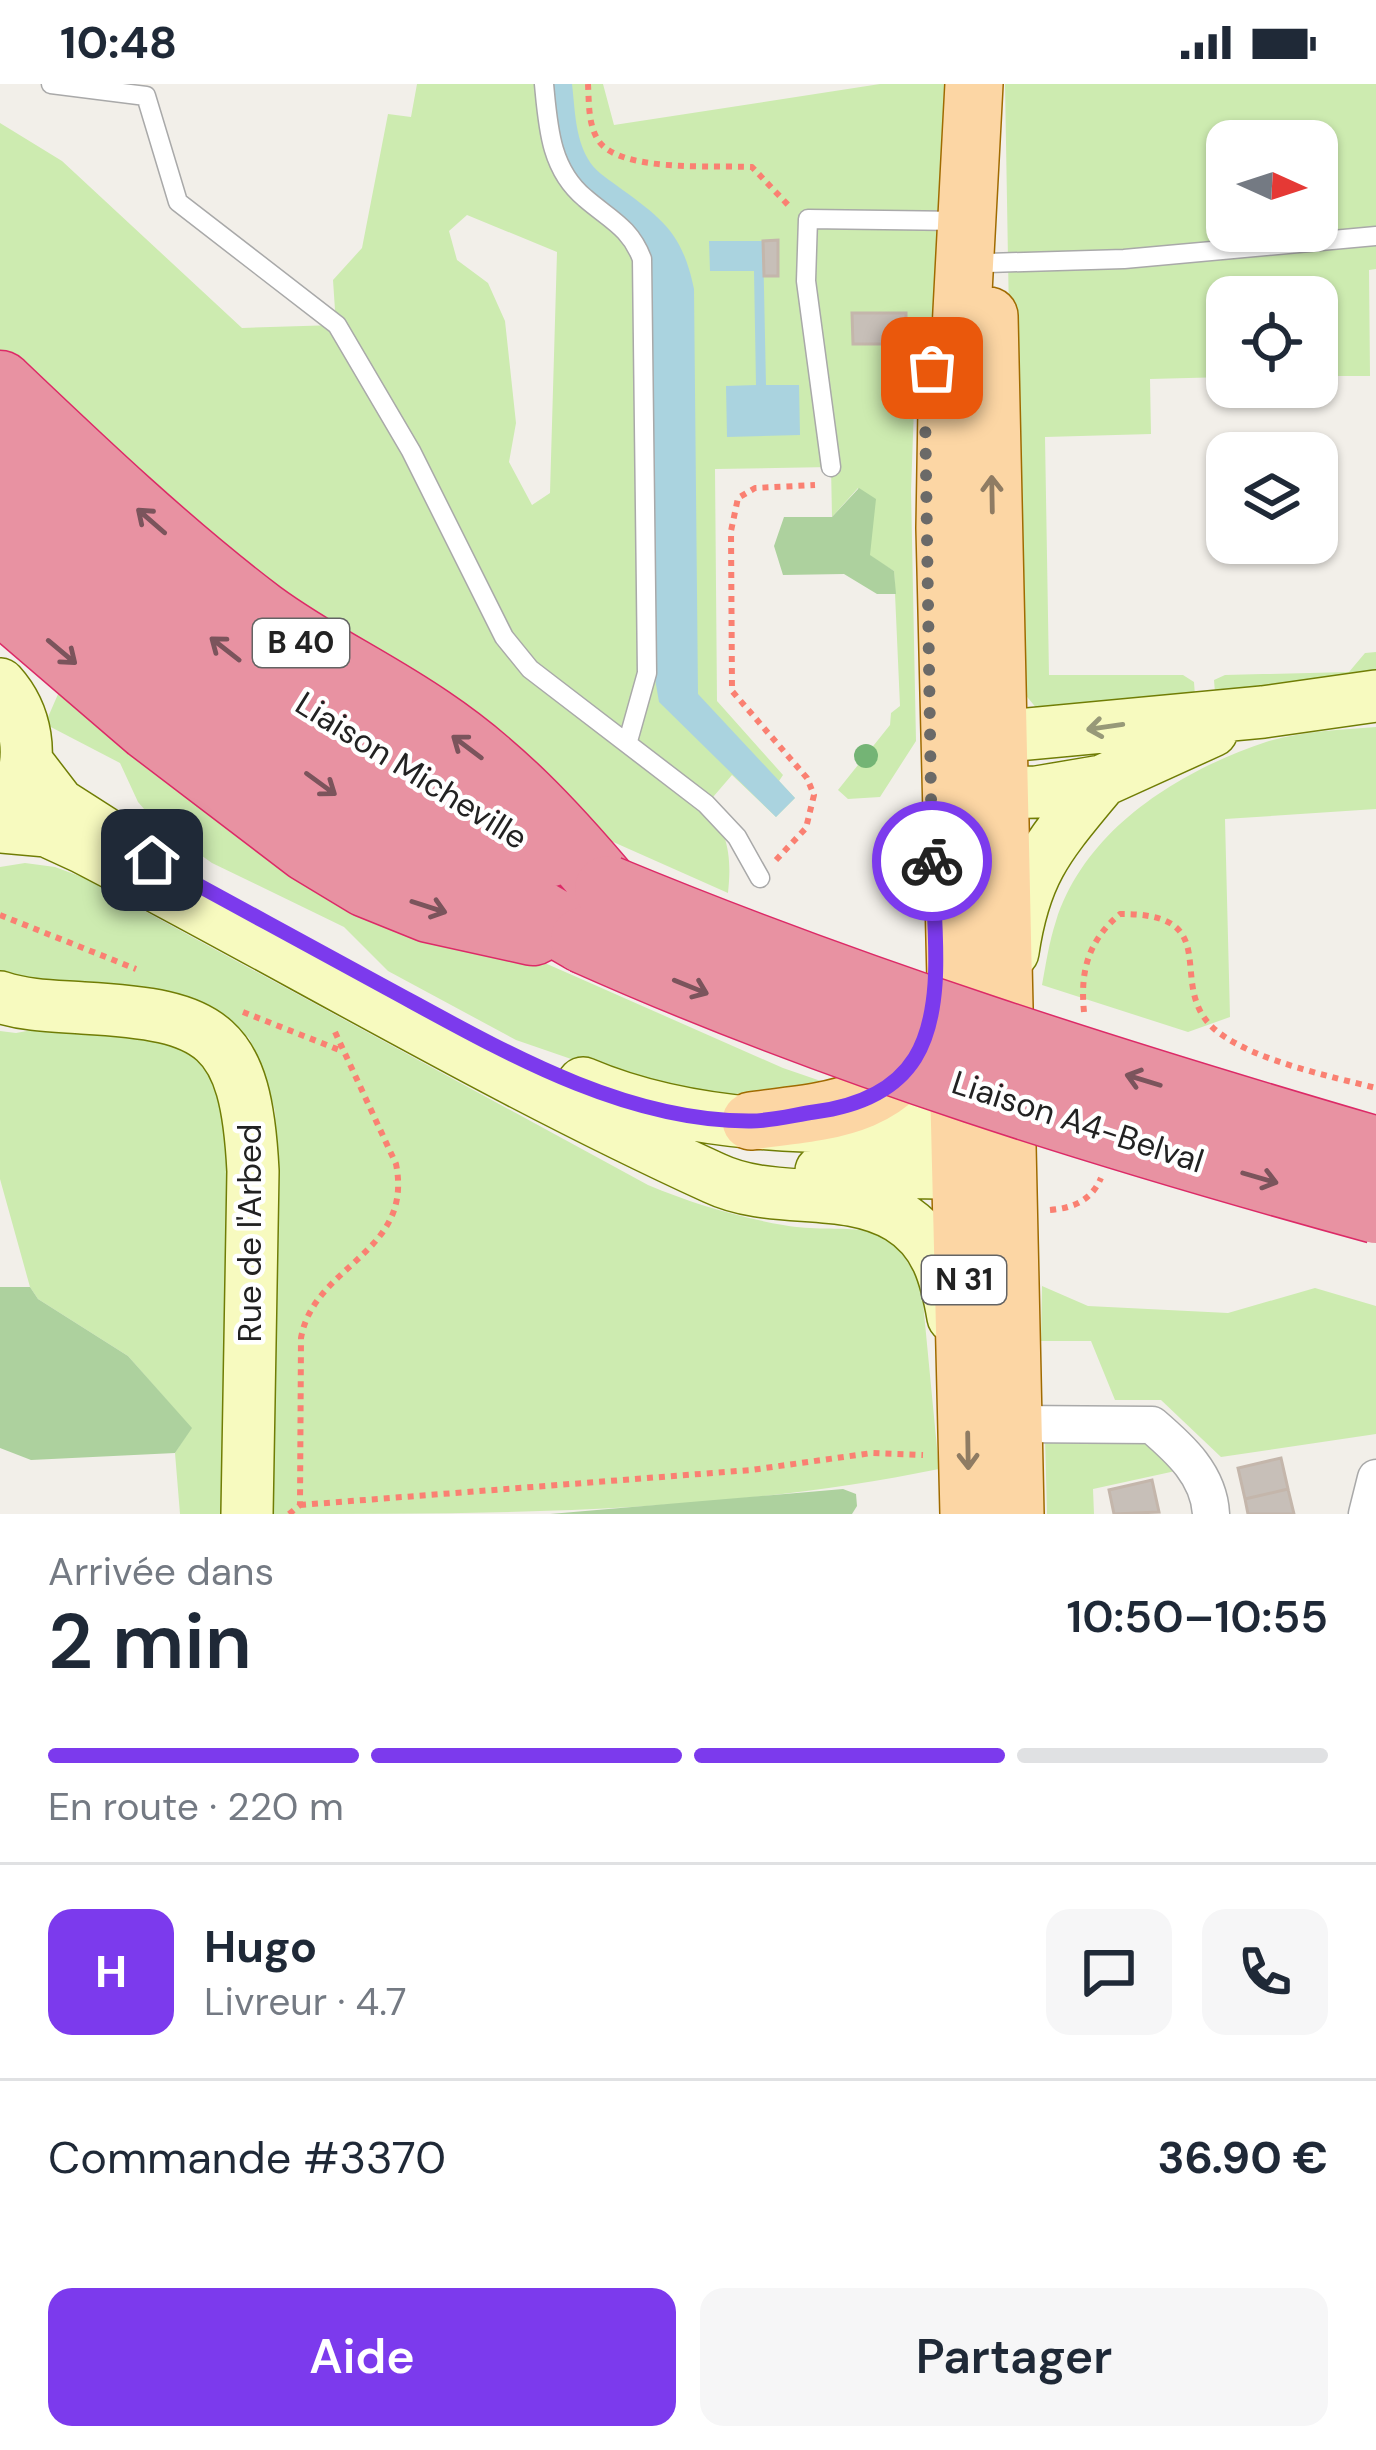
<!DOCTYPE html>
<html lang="fr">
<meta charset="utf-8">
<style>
:root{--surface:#fff;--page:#f6f6f7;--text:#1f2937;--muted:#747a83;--line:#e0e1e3;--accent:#7c3aed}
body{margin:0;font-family:"DM Sans",sans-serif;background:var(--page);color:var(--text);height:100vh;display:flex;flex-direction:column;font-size:45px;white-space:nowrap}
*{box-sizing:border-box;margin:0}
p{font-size:39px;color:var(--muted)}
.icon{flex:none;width:66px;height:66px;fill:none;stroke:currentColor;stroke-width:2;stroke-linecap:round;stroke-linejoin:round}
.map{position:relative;height:1430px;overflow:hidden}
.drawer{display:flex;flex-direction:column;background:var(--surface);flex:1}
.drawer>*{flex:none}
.needle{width:78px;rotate:93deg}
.tools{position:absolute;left:1206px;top:36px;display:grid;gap:24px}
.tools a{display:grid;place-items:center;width:132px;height:132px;border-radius:24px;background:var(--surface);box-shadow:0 3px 9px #0004;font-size:60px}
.pin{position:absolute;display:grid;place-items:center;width:102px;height:102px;color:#fff;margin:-51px;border-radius:24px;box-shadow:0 6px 18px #0006}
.courier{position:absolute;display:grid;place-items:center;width:120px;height:120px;margin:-60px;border:9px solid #7c3aed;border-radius:50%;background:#fff;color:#222;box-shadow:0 3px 15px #0007}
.overview em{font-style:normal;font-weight:600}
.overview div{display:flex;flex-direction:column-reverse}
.overview{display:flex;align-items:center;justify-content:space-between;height:204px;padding:0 48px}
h1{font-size:78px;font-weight:600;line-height:90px}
.bar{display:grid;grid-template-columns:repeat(4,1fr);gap:18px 12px;align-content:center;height:144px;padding:0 48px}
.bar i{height:15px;border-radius:9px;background:var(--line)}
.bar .active{background:var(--accent)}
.bar p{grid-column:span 4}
.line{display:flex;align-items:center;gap:30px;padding:0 48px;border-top:3px solid var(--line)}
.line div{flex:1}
.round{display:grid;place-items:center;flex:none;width:126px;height:126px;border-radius:24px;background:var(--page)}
.button{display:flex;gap:24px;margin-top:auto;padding:24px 48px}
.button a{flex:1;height:138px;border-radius:24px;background:var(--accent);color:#fff;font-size:48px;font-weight:600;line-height:138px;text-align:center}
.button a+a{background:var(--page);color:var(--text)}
.status{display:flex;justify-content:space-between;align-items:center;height:84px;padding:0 60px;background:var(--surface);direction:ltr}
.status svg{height:33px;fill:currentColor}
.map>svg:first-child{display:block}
.grass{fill:#cdebb0;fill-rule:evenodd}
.forest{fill:#add19e}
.water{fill:#aad3df}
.building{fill:#c7bfb8;stroke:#c4b6ab;stroke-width:3}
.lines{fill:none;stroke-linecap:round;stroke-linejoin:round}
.lane-casing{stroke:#a9a9a9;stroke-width:21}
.street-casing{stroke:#a9a9a9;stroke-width:39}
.secondary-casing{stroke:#707d05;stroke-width:54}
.primary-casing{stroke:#a06b00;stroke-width:60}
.highway-casing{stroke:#dc2a67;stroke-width:69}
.path{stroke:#fa8072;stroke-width:6;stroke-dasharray:6 6;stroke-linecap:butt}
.lane{stroke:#fff;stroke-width:18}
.street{stroke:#fff;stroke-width:36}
.secondary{stroke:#f7fabf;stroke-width:51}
.primary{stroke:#fcd6a4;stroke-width:57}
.highway{stroke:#e892a2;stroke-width:66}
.highway-bridge-casing{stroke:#dc2a67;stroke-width:69;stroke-linecap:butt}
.highway-bridge{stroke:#e892a2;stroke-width:66}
.tree{fill:#74b475}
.oneway{stroke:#8f7c63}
.oneway2{stroke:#7b545c}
.oneway3{stroke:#979978}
.done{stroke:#6b6a68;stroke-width:12;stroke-dasharray:0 21.6}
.route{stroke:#7c3aed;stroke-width:15}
.labels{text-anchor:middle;stroke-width:9;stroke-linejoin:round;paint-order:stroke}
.shield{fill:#fff;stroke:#646464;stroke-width:3}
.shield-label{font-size:30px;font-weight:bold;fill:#222}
.street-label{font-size:33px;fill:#222;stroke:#fff}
</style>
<div class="status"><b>10:48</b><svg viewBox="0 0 49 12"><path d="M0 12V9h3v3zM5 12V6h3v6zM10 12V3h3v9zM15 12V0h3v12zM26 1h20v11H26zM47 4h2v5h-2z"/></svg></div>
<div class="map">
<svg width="1376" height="1430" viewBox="0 0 1376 1430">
<rect width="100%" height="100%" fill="#f2efe9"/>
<path class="grass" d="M417,0h186l11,41 266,-41h64l-2,180 -28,143 -3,84 5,250 -36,56 -32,2 -10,-9 52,-65 1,-12 9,-7 -6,-135 -25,-15 -11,-68 -26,29 -1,-50 -116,2 2,232 66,74 -4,6 16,17 -19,19 -44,-42 -25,29c21,31 25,51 21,89l-126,-56 -265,-196 -337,-283v-235l62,38 180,167 94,-3 -3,-45 29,-32 26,-134 23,3zM467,131l90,37 -7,241 -18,12 -23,-43 7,-39 -11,-102 -17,-38 -31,-23 -8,-29z
M1005,0h371v185l-7,1 1,106h-53v-79h-90v80l-77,2 1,55 -106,3 4,238h134l11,7 1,14 -157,14 -15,-18 -8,-25zM1227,57h90v90h-90z
M1376,568v21l-161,20 -1,-13 11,-5 124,-3 16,-19z
M62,601l410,246 311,137 64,22 -47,11 -133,-9 -151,-52 -128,-69 -44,-44 -132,-64 -55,-39 -19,-22 -18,-39 -75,-39z
M1376,643v82l-151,10 5,198 -42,15 -146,-47c4,-21 7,-43 14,-64 29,-92 123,-150 210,-179 35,-11 74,-12 110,-15z
M25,779l30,4 27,10 566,308c43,18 89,32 135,40 67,12 107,-18 139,67l17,177c-221,45 -446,45 -670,45l9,-342 -3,-61 -11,-39 -15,-34 -31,-27 -67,-24 -109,-1 -42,-9v-110z
M43,944l126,10 40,30 19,51 -2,395h-46l-5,-61 16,-25 -63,-72 -90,-57 -8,-12 -30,-108v-148l16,2z
M1042,1202l46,20 140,7 87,-25 61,18v128l-155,23 -60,-57h-46l-24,-59h-50z
M1151,1351l29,35 -87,19 1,25h-47l-2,-77z"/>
<path class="forest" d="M859,404l17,11 -6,56 24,16 2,23h-19l-33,-20 -61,1 -9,-29 10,-29h48z
M0,1203h30l8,12 90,57 64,72 -17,25 -144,7 -31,-12z
M843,1405l13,5 1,12 -5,8h-302z"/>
<path class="water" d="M550,0h22c3,25 3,53 16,75 6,11 18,19 28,26 45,33 66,46 78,104l4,405 97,104 -19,19 -117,-115 -5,-29 -6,-414c-14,-44 -36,-39 -62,-68 -29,-31 -30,-67 -36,-107z
M709,157h54l3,144h33l1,50 -73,2 -1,-51 30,-1 -2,-114h-44z"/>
<path class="building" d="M778,156v36h-14l-1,-35z
M852,229h54v31h-53z
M1281,1374l7,31 -43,10 -7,-31z
M1152,1396l7,32 -45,2 -5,-24z
M1288,1405l6,25h-46l-3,-15z"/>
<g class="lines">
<defs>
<path id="lane" d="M51,0l95,12 32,106 159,123 74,126 93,186 26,32 176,135 31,33 23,41
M544,0c4,42 6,85 41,114 24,21 45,29 57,61l5,414 -19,68
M988,179l136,-4 252,-23
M831,383l-25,-186 2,-62 153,2"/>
<path id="street" d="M1013,1340l139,1c28,24 57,50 59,89
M1367,1430l9,-36"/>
<path id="secondary" d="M0,600c27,30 34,73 17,109
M997,653l266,-25 113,-16
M26,677l33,43 50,32
M998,709l39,-1 65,-11 110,-50
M0,743l47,4 37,17c210,109 415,232 630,330 59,28 129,6 185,39 38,23 47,60 54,100
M1013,868c12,-83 38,-109 89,-171
M0,913c27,9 55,9 83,11 131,7 163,26 170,163l-6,343
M583,999c117,50 252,45 377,43l15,5 14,22
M821,1087l179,3"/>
<path id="primary" d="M989,232l26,1198
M751,1037c73,-10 141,-10 175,-85
M969,1430l-24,-986 2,-120 14,-78 13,-246"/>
<path id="highway" d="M0,300c83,79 169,161 260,230 54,40 115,68 170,106 70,47 124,105 178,169
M0,375c78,69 154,139 238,201 99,72 204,133 310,194
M0,445l205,170 140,102 239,139
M0,515l149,128 160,122 58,35 62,25 104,23"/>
</defs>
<use href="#lane" class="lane-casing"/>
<use href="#street" class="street-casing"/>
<use href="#secondary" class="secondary-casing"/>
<use href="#primary" class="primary-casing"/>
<use href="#highway" class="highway-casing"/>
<path class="path" d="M588,0c1,18 0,40 10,56 21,33 117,25 154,27l38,40
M776,776l30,-32 8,-33 -7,-17 -75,-87 -1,-160 7,-33 17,-10 60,-3
M0,831l136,54
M243,928l99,39
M1084,928c-4,-41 4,-71 36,-98 111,-1 41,74 98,118 38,29 111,44 158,56
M1050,1126c23,-2 41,-9 51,-32
M300,1421l451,-35 121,-17 51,2
M289,1430l11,-9 1,-167c13,-74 113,-84 95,-174l-61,-132"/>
<use href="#lane" class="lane"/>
<use href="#street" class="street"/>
<use href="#secondary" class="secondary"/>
<use href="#primary" class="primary"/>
<use href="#highway" class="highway"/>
<defs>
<path id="highway-bridge" d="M608,805c251,104 508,185 768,261
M584,856c255,114 523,196 792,270"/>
</defs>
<use href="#highway-bridge" class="highway-bridge-casing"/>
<use href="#highway-bridge" class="highway-bridge"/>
</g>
<circle class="tree" cx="866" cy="672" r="12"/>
<defs><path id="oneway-shaft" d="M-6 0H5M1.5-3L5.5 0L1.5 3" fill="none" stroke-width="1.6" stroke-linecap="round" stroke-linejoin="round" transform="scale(3)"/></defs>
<g class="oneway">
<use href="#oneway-shaft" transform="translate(992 410) rotate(-91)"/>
<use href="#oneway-shaft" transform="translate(968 1367) rotate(89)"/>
</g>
<g class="oneway2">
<use href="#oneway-shaft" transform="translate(151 437) rotate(-139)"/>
<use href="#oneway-shaft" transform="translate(225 565) rotate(-142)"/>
<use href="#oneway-shaft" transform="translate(62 568) rotate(40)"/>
<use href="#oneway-shaft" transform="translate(467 663) rotate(-143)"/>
<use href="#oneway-shaft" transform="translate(321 700) rotate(36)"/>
<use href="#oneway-shaft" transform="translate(429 823) rotate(18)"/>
<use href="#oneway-shaft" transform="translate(691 903) rotate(22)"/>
<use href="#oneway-shaft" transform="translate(1143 996) rotate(-163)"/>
<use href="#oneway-shaft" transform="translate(1260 1094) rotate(16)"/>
</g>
<use class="oneway3" href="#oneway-shaft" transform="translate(1105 643) rotate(172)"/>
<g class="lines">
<path class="done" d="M932,284l-7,39 7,454"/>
<path class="route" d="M152,776c78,42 155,85 233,127 111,60 236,135 366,134 20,0 43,-6 63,-9 39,-5 79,-19 101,-54 32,-52 18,-138 17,-197"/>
</g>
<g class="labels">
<g class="shield">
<rect x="253" y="535" width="96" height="48" rx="9"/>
<rect x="922" y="1172" width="84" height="48" rx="9"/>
</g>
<g class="shield-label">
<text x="301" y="569">B 40</text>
<text x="964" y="1206">N 31</text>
</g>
<g class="street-label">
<text transform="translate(412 686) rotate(32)" y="12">Liaison Micheville</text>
<text transform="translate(1078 1037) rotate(18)" y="12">Liaison A4-Belval</text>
<text transform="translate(249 1149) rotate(-90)" y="12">Rue de l'Arbed</text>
</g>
</g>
</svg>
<div class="tools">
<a><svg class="needle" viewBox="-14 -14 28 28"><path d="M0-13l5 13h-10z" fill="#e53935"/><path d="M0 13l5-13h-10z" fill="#747a83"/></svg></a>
<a><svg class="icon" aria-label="locate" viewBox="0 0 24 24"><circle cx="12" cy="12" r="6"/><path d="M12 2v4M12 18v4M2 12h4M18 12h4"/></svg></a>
<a><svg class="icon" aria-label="layers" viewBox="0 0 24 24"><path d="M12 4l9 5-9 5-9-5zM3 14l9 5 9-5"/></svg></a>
</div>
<div class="pin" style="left:932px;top:284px;background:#ea580c"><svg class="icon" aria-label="bag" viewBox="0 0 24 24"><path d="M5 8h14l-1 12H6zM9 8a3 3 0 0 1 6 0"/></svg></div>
<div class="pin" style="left:152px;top:776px;background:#1f2937"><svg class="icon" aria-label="home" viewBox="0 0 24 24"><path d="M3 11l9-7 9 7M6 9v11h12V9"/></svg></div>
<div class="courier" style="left:932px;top:777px"><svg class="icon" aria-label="bike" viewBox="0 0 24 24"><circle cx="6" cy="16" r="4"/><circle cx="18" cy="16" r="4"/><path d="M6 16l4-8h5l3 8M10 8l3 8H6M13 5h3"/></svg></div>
</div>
<section class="drawer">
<div class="overview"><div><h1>2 min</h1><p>Arrivée dans</p></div><em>10:50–10:55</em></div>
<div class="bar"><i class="active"></i><i class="active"></i><i class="active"></i><i></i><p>En route · 220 m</p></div>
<div class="line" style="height:216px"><b class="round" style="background:var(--accent);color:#fff">H</b><div><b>Hugo</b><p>Livreur · 4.7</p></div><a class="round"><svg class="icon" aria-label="chat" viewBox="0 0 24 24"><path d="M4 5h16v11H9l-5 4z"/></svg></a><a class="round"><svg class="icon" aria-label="phone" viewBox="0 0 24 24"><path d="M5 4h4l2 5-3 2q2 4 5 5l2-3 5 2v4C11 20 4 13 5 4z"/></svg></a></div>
<div class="line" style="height:156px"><div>Commande #3370</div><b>36.90 €</b></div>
<div class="button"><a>Aide</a><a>Partager</a></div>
</section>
